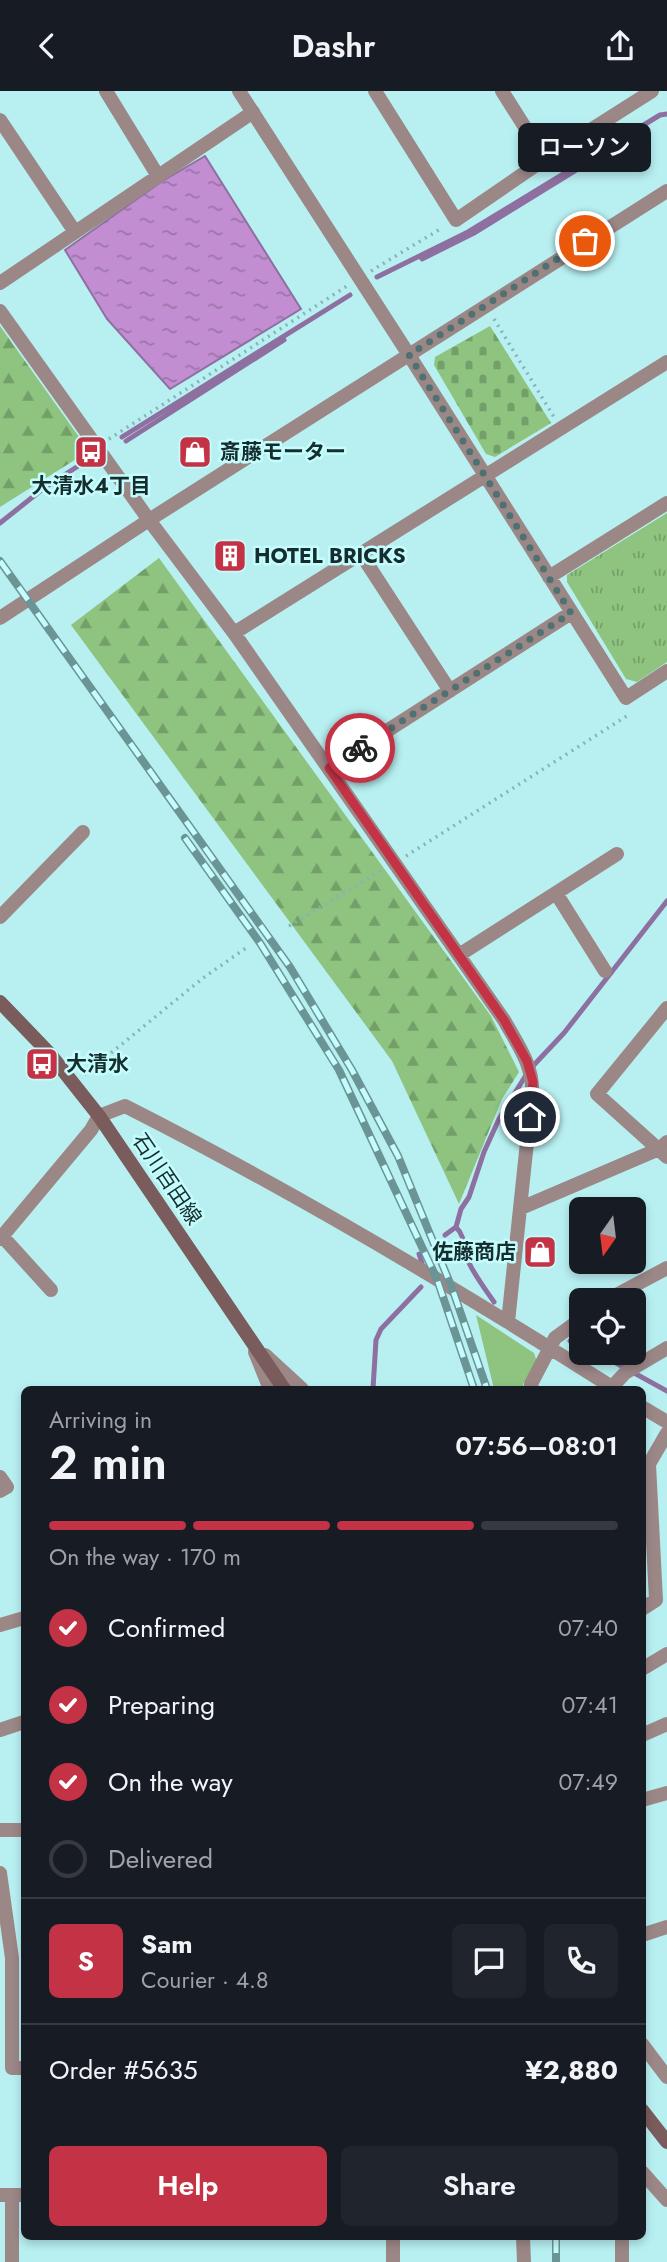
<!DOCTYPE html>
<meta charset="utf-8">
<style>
:root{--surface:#171b24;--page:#20242c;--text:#f1f3f6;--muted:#9ea1a6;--line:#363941;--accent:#c33245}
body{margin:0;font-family:Jost,"Noto Sans JP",sans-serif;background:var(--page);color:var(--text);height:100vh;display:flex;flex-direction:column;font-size:26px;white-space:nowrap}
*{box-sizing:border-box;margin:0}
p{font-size:23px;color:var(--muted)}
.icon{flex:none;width:38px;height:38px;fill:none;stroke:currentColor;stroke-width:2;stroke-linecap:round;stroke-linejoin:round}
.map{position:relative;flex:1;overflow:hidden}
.side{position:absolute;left:21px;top:1295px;width:625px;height:854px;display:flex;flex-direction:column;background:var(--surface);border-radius:10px;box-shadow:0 4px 10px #0003}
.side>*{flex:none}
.needle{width:46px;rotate:194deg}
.buttons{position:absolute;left:569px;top:1106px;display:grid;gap:14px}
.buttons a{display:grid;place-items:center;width:77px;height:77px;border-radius:10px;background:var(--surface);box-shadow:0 4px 10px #0003;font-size:35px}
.pin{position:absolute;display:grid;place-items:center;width:60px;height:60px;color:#fff;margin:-30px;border:4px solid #fff;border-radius:50%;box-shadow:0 2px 7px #0007}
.courier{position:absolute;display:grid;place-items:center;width:70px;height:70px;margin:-35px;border:5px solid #c33245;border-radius:50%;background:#fff;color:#222;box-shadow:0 2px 9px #0007}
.bubble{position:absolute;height:49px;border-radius:10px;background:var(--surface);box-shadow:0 4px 10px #0003;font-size:23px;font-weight:600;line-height:49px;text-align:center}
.summary em{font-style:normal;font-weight:600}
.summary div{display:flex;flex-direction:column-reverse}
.summary{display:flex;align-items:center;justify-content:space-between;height:119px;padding:0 28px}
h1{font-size:46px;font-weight:600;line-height:52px}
.bar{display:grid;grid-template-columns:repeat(4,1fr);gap:10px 7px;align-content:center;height:84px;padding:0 28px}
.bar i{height:9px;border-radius:5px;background:var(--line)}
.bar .current{background:var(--accent)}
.bar p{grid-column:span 4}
.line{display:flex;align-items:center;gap:18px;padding:0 28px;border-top:2px solid var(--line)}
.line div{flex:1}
.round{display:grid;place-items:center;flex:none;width:74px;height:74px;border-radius:10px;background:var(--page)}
ol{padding:0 28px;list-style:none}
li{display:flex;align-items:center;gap:21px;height:77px}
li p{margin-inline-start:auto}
li .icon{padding:7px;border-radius:50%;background:var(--accent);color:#fff;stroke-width:4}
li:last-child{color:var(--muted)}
li i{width:38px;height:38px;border:4px solid var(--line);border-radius:50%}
.button{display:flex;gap:14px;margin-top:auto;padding:14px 28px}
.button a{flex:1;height:80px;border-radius:10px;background:var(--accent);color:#fff;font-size:28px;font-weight:600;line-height:80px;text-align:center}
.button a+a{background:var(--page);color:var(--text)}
header{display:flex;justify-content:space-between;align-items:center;height:91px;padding:0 28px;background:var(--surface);font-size:32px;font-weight:600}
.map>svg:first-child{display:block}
.grass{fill:#8ec47f}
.forest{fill:url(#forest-firs)}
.cemetery{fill:url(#cemetery-stones)}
.park{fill:url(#park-tufts)}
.water{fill:url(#water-ripples);stroke:#8e70a0;stroke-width:2}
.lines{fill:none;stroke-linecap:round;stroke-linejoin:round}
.stream{stroke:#8e70a0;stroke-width:5}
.path{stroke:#86b3b5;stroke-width:3.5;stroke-dasharray:2 5;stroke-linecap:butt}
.minor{stroke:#9c8787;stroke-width:14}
.tertiary{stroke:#9c8787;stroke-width:14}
.secondary{stroke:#795c5b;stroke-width:14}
.rail-casing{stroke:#6b9495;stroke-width:8}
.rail{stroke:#c5fdff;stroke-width:5;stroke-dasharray:16;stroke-linecap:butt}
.done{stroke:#4f7172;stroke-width:7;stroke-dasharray:0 12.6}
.route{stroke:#c33245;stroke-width:9}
.labels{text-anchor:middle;stroke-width:5;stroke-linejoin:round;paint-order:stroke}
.poi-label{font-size:21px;font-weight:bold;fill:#162d2d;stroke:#c5fdff;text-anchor:start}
.street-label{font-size:21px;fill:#162d2d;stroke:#c5fdff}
</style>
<header><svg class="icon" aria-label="back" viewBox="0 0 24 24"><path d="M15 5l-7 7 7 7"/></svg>Dashr<svg class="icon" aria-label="share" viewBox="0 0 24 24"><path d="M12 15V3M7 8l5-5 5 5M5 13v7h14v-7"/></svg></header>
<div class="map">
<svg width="667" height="2171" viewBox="0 0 667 2171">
<defs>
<pattern id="forest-firs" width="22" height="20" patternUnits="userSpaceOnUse" patternTransform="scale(1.75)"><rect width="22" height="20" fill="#8ec47f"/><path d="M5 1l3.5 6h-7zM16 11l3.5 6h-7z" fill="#73a068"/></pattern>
<pattern id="cemetery-stones" width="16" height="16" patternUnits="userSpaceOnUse" patternTransform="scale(1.75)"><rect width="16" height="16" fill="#8ec47f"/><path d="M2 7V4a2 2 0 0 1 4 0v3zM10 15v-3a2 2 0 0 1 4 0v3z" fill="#73a068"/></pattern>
<pattern id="park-tufts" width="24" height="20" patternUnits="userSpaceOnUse" patternTransform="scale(1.75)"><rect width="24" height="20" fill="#8ec47f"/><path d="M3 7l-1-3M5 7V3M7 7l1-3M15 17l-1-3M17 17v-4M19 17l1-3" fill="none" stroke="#73a068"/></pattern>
<pattern id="water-ripples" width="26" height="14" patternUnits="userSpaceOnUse" patternTransform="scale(1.75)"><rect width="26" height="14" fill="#c28dd1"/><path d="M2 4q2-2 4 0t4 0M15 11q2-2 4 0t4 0" fill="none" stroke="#9d74aa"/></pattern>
</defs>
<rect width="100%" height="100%" fill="#b8f0f2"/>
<path class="grass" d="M476,1224l58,38 3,9 -14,22 2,5h-31z"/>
<path class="forest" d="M0,235l89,125 -89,56z
M159,467l332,458 28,56 -17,27 -43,105 -67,-143 -321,-436z"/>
<path class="cemetery" d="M490,235l61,97 -56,34 -9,-3 -52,-89 1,-8z"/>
<path class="park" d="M667,422v149l-30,20 -11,-3 -59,-97v-7z"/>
<path class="water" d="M205,65l96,153 -131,80 -63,-70 -42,-69 96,-68z"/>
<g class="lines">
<path class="stream" d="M422,168l52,-26 154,-95
M377,186l91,-45 192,-117 7,-1
M122,346l228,-142
M126,350l158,-101
M0,432l44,-35 42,-27
M532,976l32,-34 103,-132
M456,1136c10,10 7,23 13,36 7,14 16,26 25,39
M445,1144l11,-8 5,-18 8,-12 15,-45 15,-33 27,-44
M419,1163l3,9
M570,1250l11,3
M598,1262l69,38
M373,1298l3,-49 5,-11 40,-42"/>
<path class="path" d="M371,180l71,-43
M494,228l60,98
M109,348l238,-153
M406,765l224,-142
M289,835l92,-55
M84,984l119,-97 43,-30"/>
<path class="minor" d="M106,0l52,85
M375,0l81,129 89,-61 107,-68
M502,0l43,68
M0,29l75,112
M0,192l253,-171
M409,264l217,343 41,-27
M149,429l85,113 270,387c14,25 30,46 28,75l-24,227
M361,463l89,137
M549,486l118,-74
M234,542l433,-271
M329,677l242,-155
M556,802l49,78
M0,826l83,-85
M459,864l158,-101
M667,917l-70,86 70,63
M521,1117l138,-59 8,-7
M2,1145l49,54
M0,1148l91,-109 8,-14 26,-10c168,85 331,182 490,283
M607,1209l60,-32
M255,1261l15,37
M265,1264l37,34
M612,1296l13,-14 42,-25
M532,1298l-1,-5 24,-46 26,-19
M642,1316l25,15
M0,1386l7,10 -7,4
M642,1518l14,-9 -7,-136 18,-31
M0,1534l24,-7
M642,1578l25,-15
M0,1639l24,-8
M642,1644l25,-11
M642,1709l25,-7
M0,1739h24
M0,1782l12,85v110h12
M642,1844l25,-8
M642,1953l25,33
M642,2081l25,28
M393,2146v25
M622,2146v25
M12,2171v-66"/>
<path class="tertiary" d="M239,0l170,264
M0,220l149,209
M0,527l149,-98 518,-329
M0,2104h24
M523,2146l1,25"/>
<path class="secondary" d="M0,911l50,52 49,62 185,273
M642,2019l25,32"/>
<defs>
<path id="rail" d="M0,470l290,406 62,103 46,86 54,132 35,101
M185,747l75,105 79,127 98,209 37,110
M556,2146v25"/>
</defs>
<use href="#rail" class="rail-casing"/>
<use href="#rail" class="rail"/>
</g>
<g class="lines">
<path class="done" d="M360,657l211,-135 -162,-258 176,-114"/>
<path class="route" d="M360,657l-31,20 175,252 23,41 6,21 -3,35"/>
</g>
<defs>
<symbol id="bus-square" viewBox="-11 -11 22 22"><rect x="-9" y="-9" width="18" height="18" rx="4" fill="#c33245" stroke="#c5fdff"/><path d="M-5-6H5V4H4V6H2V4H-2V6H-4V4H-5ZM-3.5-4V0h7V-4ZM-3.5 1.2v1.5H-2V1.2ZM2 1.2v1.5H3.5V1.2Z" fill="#fff"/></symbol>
<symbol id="shop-square" viewBox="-11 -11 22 22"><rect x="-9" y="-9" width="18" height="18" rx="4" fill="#c33245" stroke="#c5fdff"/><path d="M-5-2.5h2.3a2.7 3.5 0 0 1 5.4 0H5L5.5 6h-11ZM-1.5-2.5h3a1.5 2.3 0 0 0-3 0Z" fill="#fff"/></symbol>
<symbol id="building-square" viewBox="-11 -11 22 22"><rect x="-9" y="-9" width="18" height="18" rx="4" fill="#c33245" stroke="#c5fdff"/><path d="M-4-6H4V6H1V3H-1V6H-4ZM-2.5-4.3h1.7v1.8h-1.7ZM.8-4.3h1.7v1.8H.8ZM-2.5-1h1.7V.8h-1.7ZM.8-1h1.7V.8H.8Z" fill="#fff"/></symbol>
</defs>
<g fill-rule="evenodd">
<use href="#bus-square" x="72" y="342" width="38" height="38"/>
<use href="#shop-square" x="176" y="342" width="38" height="38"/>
<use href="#building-square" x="211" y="446" width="38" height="38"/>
<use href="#bus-square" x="23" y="954" width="38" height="38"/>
<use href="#shop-square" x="521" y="1142" width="38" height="38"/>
</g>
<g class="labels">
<g class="poi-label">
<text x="220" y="368">斎藤モーター</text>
<text x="91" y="402" text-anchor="middle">大清水4丁目</text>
<text x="254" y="472">HOTEL BRICKS</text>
<text x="66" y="980">大清水</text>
<text x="516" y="1168" text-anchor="end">佐藤商店</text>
</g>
<g class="street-label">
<text transform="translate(167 1088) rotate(56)" y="7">石川百田線</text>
</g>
</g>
</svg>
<div class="buttons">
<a><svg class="needle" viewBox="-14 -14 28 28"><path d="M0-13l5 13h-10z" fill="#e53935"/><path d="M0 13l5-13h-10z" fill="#9ea1a6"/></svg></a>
<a><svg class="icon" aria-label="locate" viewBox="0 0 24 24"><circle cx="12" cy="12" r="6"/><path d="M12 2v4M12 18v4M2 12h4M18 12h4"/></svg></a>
</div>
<div class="pin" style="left:585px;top:150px;background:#ea580c"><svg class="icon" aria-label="bag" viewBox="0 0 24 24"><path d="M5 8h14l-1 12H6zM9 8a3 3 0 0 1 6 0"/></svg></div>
<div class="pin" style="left:530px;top:1026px;background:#1f2937"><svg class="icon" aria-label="home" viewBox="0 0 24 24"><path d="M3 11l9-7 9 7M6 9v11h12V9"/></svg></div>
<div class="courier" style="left:360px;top:657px"><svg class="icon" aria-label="bike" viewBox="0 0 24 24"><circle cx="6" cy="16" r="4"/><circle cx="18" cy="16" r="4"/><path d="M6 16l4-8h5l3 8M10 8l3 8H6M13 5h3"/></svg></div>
<div class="bubble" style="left:518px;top:32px;width:133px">ローソン</div>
<section class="side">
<div class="summary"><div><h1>2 min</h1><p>Arriving in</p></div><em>07:56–08:01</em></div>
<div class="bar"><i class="current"></i><i class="current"></i><i class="current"></i><i></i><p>On the way · 170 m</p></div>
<ol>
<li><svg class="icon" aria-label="check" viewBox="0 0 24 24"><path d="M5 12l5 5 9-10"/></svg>Confirmed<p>07:40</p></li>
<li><svg class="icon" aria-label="check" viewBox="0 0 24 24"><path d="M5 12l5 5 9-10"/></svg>Preparing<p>07:41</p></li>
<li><svg class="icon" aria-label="check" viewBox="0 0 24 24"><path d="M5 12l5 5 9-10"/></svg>On the way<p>07:49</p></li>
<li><i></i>Delivered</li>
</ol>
<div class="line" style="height:126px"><b class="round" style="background:var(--accent);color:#fff">S</b><div><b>Sam</b><p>Courier · 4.8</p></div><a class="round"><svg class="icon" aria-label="chat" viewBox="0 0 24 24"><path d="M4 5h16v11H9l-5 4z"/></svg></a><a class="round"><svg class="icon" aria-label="phone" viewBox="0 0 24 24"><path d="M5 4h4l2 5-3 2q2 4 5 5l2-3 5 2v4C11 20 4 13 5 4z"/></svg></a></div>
<div class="line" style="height:91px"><div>Order #5635</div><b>¥2,880</b></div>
<div class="button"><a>Help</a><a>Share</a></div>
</section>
</div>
